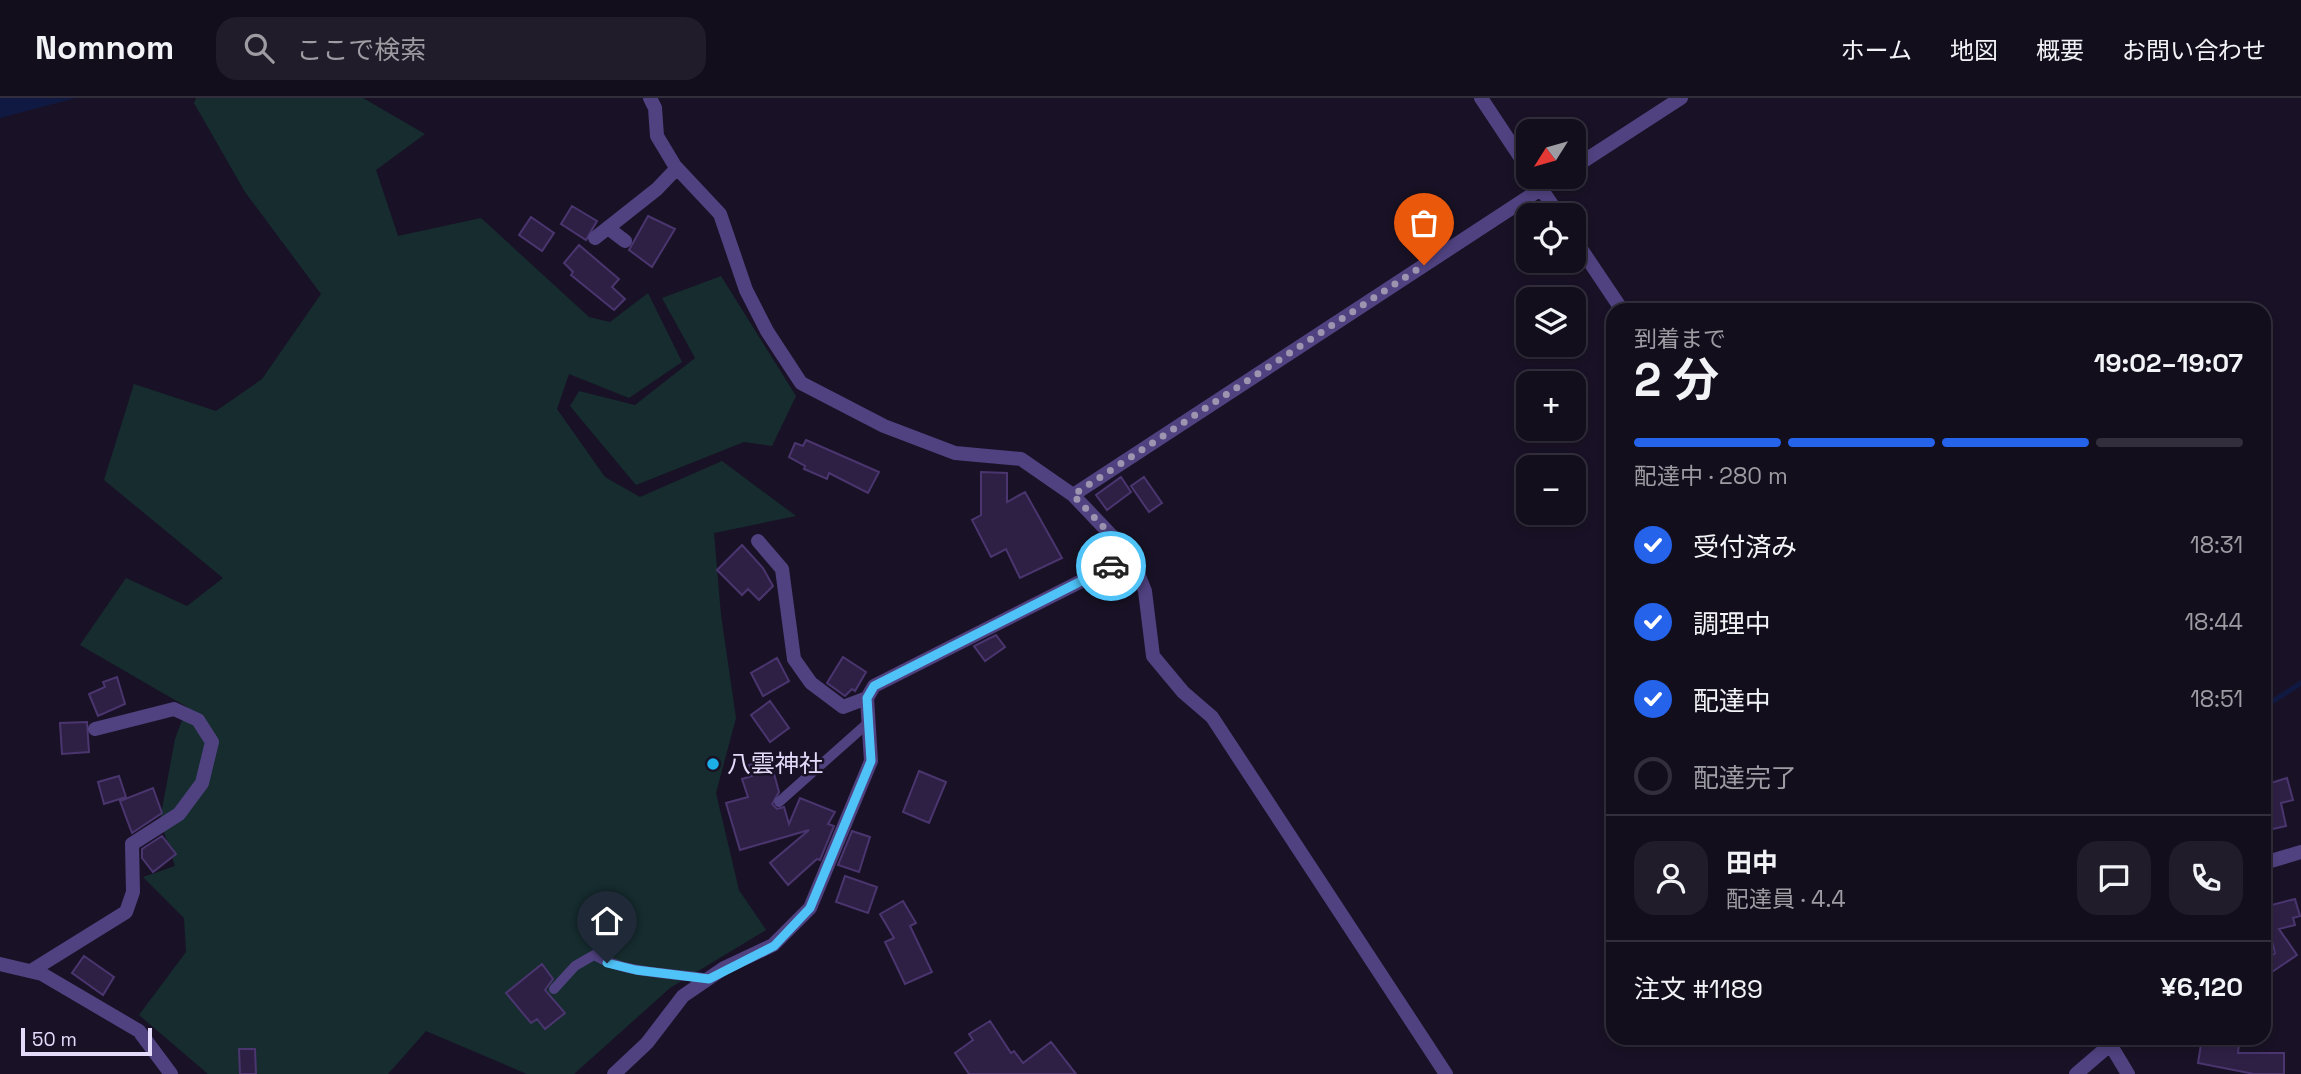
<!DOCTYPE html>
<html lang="ja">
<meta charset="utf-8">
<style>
:root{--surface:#130e1c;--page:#201c29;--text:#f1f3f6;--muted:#9d9ca3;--line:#322e3b;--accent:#2563eb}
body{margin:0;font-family:"Space Grotesk","Noto Sans JP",sans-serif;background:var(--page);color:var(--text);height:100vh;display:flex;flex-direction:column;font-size:26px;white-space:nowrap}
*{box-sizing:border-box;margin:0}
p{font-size:23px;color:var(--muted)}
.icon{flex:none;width:38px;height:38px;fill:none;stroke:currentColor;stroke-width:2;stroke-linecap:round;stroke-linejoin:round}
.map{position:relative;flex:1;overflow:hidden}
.side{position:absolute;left:1606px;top:205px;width:665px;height:742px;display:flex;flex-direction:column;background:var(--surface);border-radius:21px;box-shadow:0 4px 10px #0003,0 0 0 2px var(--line)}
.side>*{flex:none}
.needle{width:46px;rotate:233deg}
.tools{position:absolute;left:1516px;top:21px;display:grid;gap:14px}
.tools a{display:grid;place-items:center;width:70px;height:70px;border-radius:14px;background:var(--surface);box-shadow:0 4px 10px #0003,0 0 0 2px var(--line);font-size:35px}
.scale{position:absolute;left:21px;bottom:18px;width:131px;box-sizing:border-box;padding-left:7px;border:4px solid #e4dbfb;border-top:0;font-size:19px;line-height:24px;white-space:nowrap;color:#e4dbfb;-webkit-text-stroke:5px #191226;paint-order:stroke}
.pin{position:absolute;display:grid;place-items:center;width:60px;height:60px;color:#fff;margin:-72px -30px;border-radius:50% 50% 50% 0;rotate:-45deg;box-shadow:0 0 7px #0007}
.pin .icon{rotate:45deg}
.courier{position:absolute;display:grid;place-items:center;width:70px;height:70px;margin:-35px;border:5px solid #4fc3f7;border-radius:50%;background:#fff;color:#222;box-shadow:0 2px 9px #0007}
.head em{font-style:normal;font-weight:700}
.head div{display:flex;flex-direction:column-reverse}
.head{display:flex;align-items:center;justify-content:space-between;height:119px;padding:0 28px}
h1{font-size:46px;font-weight:700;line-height:52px}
.bar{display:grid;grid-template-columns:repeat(4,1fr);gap:10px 7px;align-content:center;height:84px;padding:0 28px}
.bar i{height:9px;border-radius:5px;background:var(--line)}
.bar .selected{background:var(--accent)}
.bar p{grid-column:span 4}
.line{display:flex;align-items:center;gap:18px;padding:0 28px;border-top:2px solid var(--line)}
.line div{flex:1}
.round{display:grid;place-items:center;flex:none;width:74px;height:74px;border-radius:21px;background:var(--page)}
ol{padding:0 28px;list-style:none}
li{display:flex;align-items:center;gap:21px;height:77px}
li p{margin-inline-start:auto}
li .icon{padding:7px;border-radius:50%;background:var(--accent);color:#fff;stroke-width:4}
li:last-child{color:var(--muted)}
li i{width:38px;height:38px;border:4px solid var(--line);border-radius:50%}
header{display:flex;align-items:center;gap:42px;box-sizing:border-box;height:98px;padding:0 35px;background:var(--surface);border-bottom:2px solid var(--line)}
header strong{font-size:33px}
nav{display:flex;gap:38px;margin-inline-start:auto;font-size:24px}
.search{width:490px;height:63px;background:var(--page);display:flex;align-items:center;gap:18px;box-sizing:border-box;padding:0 24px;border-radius:21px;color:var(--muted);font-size:26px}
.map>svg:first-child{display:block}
.green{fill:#162c2f}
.water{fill:#101941}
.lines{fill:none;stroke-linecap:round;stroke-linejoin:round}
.stream{stroke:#101941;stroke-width:5}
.building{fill:#2e2045;stroke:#4a356f;stroke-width:2}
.lane{stroke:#504280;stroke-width:10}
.street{stroke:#504280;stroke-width:14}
.done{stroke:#9d95b0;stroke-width:7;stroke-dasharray:0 12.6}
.route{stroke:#4fc3f7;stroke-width:9}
.poi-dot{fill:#1baee7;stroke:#191226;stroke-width:2.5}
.labels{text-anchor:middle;stroke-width:5;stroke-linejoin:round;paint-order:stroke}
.poi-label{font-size:24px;fill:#e4dbfb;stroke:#191226;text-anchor:start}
</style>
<header>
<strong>Nomnom</strong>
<div class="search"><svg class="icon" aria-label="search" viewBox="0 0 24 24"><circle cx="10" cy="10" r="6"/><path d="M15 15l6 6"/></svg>ここで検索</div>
<nav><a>ホーム</a><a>地図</a><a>概要</a><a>お問い合わせ</a></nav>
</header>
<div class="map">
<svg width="2301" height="976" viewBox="0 0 2301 976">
<rect width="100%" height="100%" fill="#191226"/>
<path class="green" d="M196,0h167l62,36 -49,36 22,66 83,-18 108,99 21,5 38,-29 34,69 -53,36 -60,-24 -12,35 48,68 35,20 82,-36 74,55 -82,17 7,82 15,103 -20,75 23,97 27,40 -96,58 -96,86h-47l-101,-43 -38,43h-180l-69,-59 47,-63 -2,-34 -41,-41 32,-11 -15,-46 15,-81 12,-32 -107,-62 46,-67 61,28 36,-28 -119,-98 30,-96 82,27 46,-32 59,-85 -76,-102 -51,-89z
M721,178l75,120 -24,50 -28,-4 -108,43 -66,-79 9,-15 56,14 60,-47 -33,-60z"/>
<path class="water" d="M0,0h76l-76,20z"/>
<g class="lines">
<path class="stream" d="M2264,609l37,-24"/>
</g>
<path class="building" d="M572,108l25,15 -11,19 -25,-16z
M648,118l27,13 -23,38 -23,-17z
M531,119l23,16 -12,18 -23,-16z
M579,147l40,34 -7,8 13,12 -11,11 -43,-35 2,-3 -9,-9z
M806,342l73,32 -11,21 -39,-20 -2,6 -23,-10 1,-3 -16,-9 6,-14 8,3z
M981,374l26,1v29l18,-10 37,66 -42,20 -14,-29 -15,8 -19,-37 9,-5z
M1121,379l10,15 -24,18 -11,-15z
M1144,379l18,26 -13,9 -18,-26z
M742,447l21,23 10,18 -14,14 -11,-11 -6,6 -25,-25z
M996,537l9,12 -20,14 -11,-15z
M843,559l23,15 -11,19 -3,-2 -7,7 -18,-13z
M777,560l12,23 -26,15 -12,-23z
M117,579l8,27 -27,12 -9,-22 16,-7 -2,-5z
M770,603l19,27 -19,14 -19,-27z
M87,624l2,30 -27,2 -2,-31z
M770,661l9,33 -7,12 5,5 7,-2 5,17 11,-26 35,14 -7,12 6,2 -14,34 -3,-1 -29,26 -18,-22 39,-33 -69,20 -14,-47 22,-6 -6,-18 10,-3 -3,-11z
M919,673l27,11 -17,41 -26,-11z
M119,678l7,21 -22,7 -6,-22z
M2287,680l6,22 -12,3 5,23 -22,5v-46z
M153,690l9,25 -30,20 -12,-32z
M852,733l18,6 -11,35 -21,-7z
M162,738l14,18 -23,18 -11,-14v-9z
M845,778l32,11 -9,26 -32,-11z
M2295,801l5,17 -7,2 2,7 -16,4 18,26 -25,17 -8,-11 11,-8 -11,-46z
M903,803l13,22 -6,3 22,46 -27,12 -20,-42 9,-4 -14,-24z
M84,858l30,21 -11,18 -31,-22z
M542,866l11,15 -8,11 20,23 -20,16 -8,-10 -6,4 -25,-30z
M990,923l21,32 3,-2 9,12 28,-21 25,32h-107l-14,-21 18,-13 -4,-6z
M2202,940l37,6 -1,9h46v21h-30l-56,-11z
M239,951h16l1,25h-16z"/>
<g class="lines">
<path class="lane" d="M779,704l90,-80
M554,891l21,-23 19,-11c34,20 77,17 115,24"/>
<path class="street" d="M650,0l5,10 2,28 18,30 45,48 26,76 21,41 34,52 83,43 71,27 66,6 52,36 58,61 14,35 8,65 30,36 29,25 234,357
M1481,0l47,71
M1573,70l108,-70
M1533,79l26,38
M608,130l17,13
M1573,139l49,73
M595,140l62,-49 20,-21
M1073,397l486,-318
M758,443l24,28 12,90 17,24 32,24 24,-9
M2264,765l37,-11
M0,866l42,10 97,57 32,43
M31,873l95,-59 7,-20 -1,-48 47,-30 23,-31 10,-41 -14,-22 -24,-11 -79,20
M2107,941l21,35
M614,976l33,-31 36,-47 41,-28 49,-23 37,-37 61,-147 -4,-63 7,-12 257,-130
M2076,976l35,-30"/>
</g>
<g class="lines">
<path class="done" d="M1111,468l20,-10 -58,-61 351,-230"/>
<path class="route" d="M607,865l29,7 73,9 65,-33 36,-38 61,-147 -4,-63 7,-12 237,-120"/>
</g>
<circle class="poi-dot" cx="713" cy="666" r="7"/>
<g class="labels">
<g class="poi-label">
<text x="727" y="674">八雲神社</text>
</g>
</g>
</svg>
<div class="tools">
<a><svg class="needle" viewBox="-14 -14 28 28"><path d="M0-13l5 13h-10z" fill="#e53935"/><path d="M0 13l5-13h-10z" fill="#9d9ca3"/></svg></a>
<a><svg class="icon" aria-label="locate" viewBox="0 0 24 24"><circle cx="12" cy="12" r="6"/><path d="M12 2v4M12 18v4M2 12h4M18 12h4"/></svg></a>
<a><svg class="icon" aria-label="layers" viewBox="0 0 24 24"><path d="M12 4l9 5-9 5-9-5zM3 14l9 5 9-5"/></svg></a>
<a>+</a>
<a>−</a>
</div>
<div class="scale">50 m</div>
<div class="pin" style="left:1424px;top:167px;background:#ea580c"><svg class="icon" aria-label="bag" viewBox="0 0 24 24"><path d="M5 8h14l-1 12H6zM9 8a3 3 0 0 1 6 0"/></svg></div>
<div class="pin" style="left:607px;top:865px;background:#1f2937"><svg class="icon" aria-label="home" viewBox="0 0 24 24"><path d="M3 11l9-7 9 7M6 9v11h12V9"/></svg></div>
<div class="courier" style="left:1111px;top:468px"><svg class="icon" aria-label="car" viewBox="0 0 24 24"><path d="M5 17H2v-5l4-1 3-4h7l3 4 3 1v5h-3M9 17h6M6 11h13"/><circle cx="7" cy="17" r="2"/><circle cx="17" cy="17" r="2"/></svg></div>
<section class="side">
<div class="head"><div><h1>2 分</h1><p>到着まで</p></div><em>19:02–19:07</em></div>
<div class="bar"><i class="selected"></i><i class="selected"></i><i class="selected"></i><i></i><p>配達中 · 280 m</p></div>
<ol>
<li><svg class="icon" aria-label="check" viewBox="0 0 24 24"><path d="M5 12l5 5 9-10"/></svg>受付済み<p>18:31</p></li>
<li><svg class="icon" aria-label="check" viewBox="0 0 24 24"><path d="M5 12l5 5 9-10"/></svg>調理中<p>18:44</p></li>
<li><svg class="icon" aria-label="check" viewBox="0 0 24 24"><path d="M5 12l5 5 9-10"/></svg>配達中<p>18:51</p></li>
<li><i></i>配達完了</li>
</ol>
<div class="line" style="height:126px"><a class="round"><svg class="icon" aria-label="person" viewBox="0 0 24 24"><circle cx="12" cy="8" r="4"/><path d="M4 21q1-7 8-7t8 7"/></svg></a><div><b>田中</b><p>配達員 · 4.4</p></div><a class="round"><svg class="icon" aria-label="chat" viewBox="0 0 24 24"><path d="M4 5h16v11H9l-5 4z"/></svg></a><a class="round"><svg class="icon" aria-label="phone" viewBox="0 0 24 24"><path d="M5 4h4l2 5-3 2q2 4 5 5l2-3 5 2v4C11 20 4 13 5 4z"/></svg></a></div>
<div class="line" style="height:91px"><div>注文 #1189</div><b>¥6,120</b></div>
</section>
</div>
